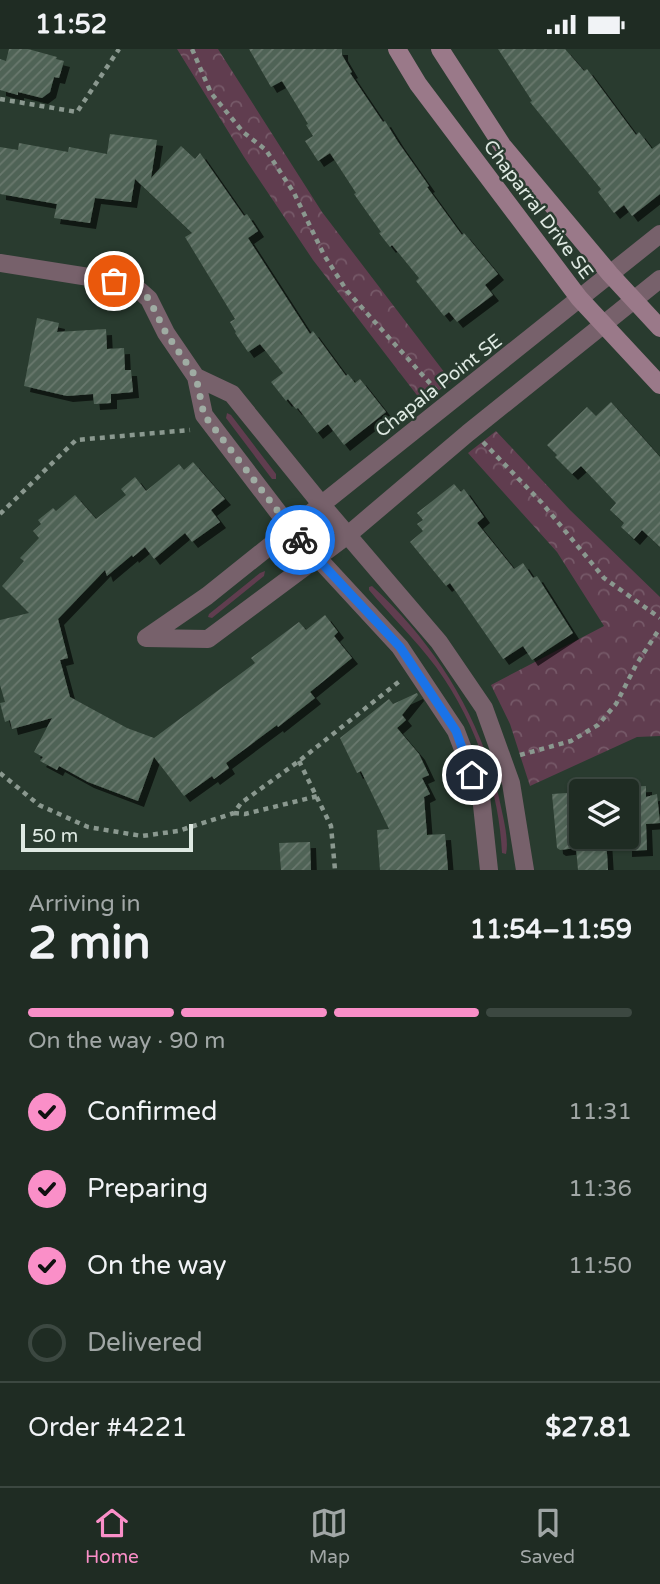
<!DOCTYPE html>
<meta charset="utf-8">
<style>
:root{--surface:#1f2c23;--page:#2c3830;--text:#f1f3f6;--muted:#a1a7a6;--line:#3c4841;--accent:#fa8fc8}
body{margin:0;font-family:"Varela Round",sans-serif;background:var(--page);color:var(--text);height:100vh;display:flex;flex-direction:column;font-size:26px;white-space:nowrap}
*{box-sizing:border-box;margin:0}
p{font-size:23px;color:var(--muted)}
.icon{flex:none;width:38px;height:38px;fill:none;stroke:currentColor;stroke-width:2;stroke-linecap:round;stroke-linejoin:round}
.map{position:relative;height:821px;overflow:hidden}
.panel{display:flex;flex-direction:column;background:var(--surface);flex:1}
.panel>*{flex:none}
.tools{position:absolute;left:569px;top:730px;display:grid;gap:14px}
.tools a{display:grid;place-items:center;width:70px;height:70px;border-radius:7px;background:var(--surface);box-shadow:0 2px 5px #0004,0 0 0 2px var(--line);font-size:35px}
.scale{position:absolute;left:21px;bottom:18px;width:172px;box-sizing:border-box;padding-left:7px;border:4px solid #dee9e2;border-top:0;font-size:19px;line-height:24px;white-space:nowrap;color:#dee9e2;-webkit-text-stroke:5px #293b2f;paint-order:stroke}
.pin{position:absolute;display:grid;place-items:center;width:60px;height:60px;color:#fff;margin:-30px;border:4px solid #fff;border-radius:50%;box-shadow:0 2px 7px #0007}
.courier{position:absolute;display:grid;place-items:center;width:70px;height:70px;margin:-35px;border:5px solid #1a73e8;border-radius:50%;background:#fff;color:#222;box-shadow:0 2px 9px #0007}
.summary em{font-style:normal;font-weight:700}
.summary div{display:flex;flex-direction:column-reverse}
.summary{display:flex;align-items:center;justify-content:space-between;height:119px;padding:0 28px}
h1{font-size:46px;font-weight:700;line-height:52px}
.bar{display:grid;grid-template-columns:repeat(4,1fr);gap:10px 7px;align-content:center;height:84px;padding:0 28px}
.bar i{height:9px;border-radius:5px;background:var(--line)}
.bar .active{background:var(--accent)}
.bar p{grid-column:span 4}
.line{display:flex;align-items:center;gap:18px;padding:0 28px;border-top:2px solid var(--line)}
.line div{flex:1}
ol{padding:0 28px;list-style:none}
li{display:flex;align-items:center;gap:21px;height:77px}
li p{margin-inline-start:auto}
li .icon{padding:7px;border-radius:50%;background:var(--accent);color:#111;stroke-width:4}
li:last-child{color:var(--muted)}
li i{width:38px;height:38px;border:4px solid var(--line);border-radius:50%}
.status{display:flex;justify-content:space-between;align-items:center;height:49px;padding:0 35px;background:var(--surface);direction:ltr}
.status svg{height:19px;fill:currentColor}
.menu{display:flex;justify-content:space-around;align-items:center;height:98px;border-top:2px solid var(--line);background:var(--surface);font-size:19px;color:var(--muted)}
.menu a{display:grid;justify-items:center;gap:4px}
.menu .active{color:var(--accent)}
.map>svg:first-child{display:block}
.grass{fill:#603d4f}
.park{fill:url(#park-crowns)}
.building{fill:url(#building-hatch);filter:url(#shadow)}
.lines{fill:none;stroke-linecap:round;stroke-linejoin:round}
.path{stroke:#8a988f;stroke-width:4.5;stroke-dasharray:5 5;stroke-linecap:butt}
.street{stroke:#77616b;stroke-width:18}
.secondary{stroke:#9a7989;stroke-width:18}
.done{stroke:#9faca3;stroke-width:7;stroke-dasharray:0 12.6}
.route{stroke:#1a73e8;stroke-width:9}
.labels{text-anchor:middle;stroke-width:5;stroke-linejoin:round;paint-order:stroke}
.street-label{font-size:19px;fill:#dee9e2;stroke:#293b2f}
</style>
<div class="status"><b>11:52</b><svg viewBox="0 0 49 12"><path d="M0 12V9h3v3zM5 12V6h3v6zM10 12V3h3v9zM15 12V0h3v12zM26 1h20v11H26zM47 4h2v5h-2z"/></svg></div>
<div class="map">
<svg width="660" height="821" viewBox="0 0 660 821">
<defs>
<pattern id="park-crowns" width="20" height="18" patternUnits="userSpaceOnUse" patternTransform="scale(1.75)"><rect width="20" height="18" fill="#603d4f"/><path d="M2 6a3 3 0 1 1 6 0M12 15a3 3 0 1 1 6 0" fill="none" stroke="#765968"/></pattern>
<pattern id="building-hatch" width="6" height="6" patternUnits="userSpaceOnUse" patternTransform="scale(1.75)"><rect width="6" height="6" fill="#506356"/><path d="M-1 1l2-2M0 6l6-6M5 7l2-2" fill="none" stroke="#69796e"/></pattern>
<filter id="shadow"><feDropShadow dx="6" dy="6" stdDeviation="0" flood-color="#0009"/></filter>
</defs>
<rect width="100%" height="100%" fill="#293b2f"/>
<path class="grass" d="M227,364l4,2 45,59v5h-4l-46,-61z
M265,522l-1,5 -52,42 -4,-1 1,-3 51,-41z
M372,537c64,58 112,136 129,221 3,14 8,34 5,47l-4,-1c-3,-65 -28,-134 -66,-186 -21,-28 -45,-51 -67,-77v-3z"/>
<path class="park" d="M177,0h41l104,163 129,169 -28,22 -110,-143 -69,-103z
M496,382l74,79 90,87v139l-23,1 -107,49 -20,-62 -19,-39 113,-59 -47,-74 -89,-99z"/>
<path class="building" d="M9,0h19l29,8 -1,2 8,2 -5,17 -5,-1 -4,15 -8,6 -24,-6v3l-18,-5v-31l6,2z
M249,0h93v6l10,17 -2,1 33,49 2,-1 13,21 31,44 -2,1 35,48 2,-2 34,41 -13,11 8,10 -36,27 -8,-10 -5,4 -28,-35 3,-3 -27,-33 -2,2 -11,-14 2,-1 -27,-38 2,-1 -26,-40 -12,8 -13,-20 8,-5 -7,-11 2,-1 -26,-43 -11,6z
M498,0h67l19,22 3,-2 49,66 3,-3 13,17 8,-6v51l-28,22 -8,-11 -10,8 -16,-21 3,-3 -71,-87 2,-1z
M110,85l47,6 -6,38 30,-32 14,13 5,-6 44,63 3,-2 11,17 -10,7 62,96 3,-3 33,45 2,-2 7,9 5,-4 26,33 -42,33 -16,-21 -11,9 -19,-25 -2,1 -8,-10 -2,2 -15,-19 12,-9 -23,-29 -12,8 -13,-19 1,-1 -6,-10 5,-3 -50,-82 7,-4 -57,-54 -4,23 -36,-4 -5,25 -36,-5 3,-14 -57,-10v-47l18,3 1,-7 49,9 1,-5 38,7z
M37,269l22,5 -2,9 49,-3 1,20 17,-1 1,22h6l2,22 -22,2v9l-17,1 -1,-10 -26,2 -43,-10z
M611,353l49,55v90l-18,-17 -8,9 -13,-12 3,-4 -14,-13 6,-7 -35,-37 -9,8 -17,-17 2,-2 -10,-10 40,-38 9,9z
M193,413l32,37 -14,11 9,12 -28,20 -7,-9 -31,26 -9,-12 -12,10 -1,-2 -25,21 -2,-6 -47,49 10,39 -8,2 10,37 57,31 27,10 101,-75 -4,-5 48,-36 7,8 19,-15 13,17 -4,4 18,22 -42,34 5,6 -37,29 -1,-2 -51,38 3,5 -15,11 -2,-3 -28,20 -30,-39 -16,44 -50,-19 -29,-16 -2,4 -17,-9 3,-4 -9,-5 18,-34 -40,11 -2,-9 -5,2 -5,-19 5,-1 -5,-17v-65l29,-7 -27,-27 22,-25 -4,-3 19,-20 -6,-7 8,-7 -3,-4 15,-12 3,3 19,-16 21,24 30,-24 -5,-6 14,-12 11,14 33,-27 5,6z
M454,435l7,8 3,-3 20,28 -7,6 37,46 9,-6 10,15 4,-2 36,57 -41,27 -9,-14 -20,13 -53,-76 -4,3 -36,-44 13,-11 -6,-7 6,-4 -6,-7z
M417,644l1,2 -16,20 4,5 -9,8 22,26 10,21 -7,3 8,16 -6,3 3,38 18,-1 3,36h-68l-3,-40 12,-1 -28,-58 -4,2 -17,-35 49,-39 4,5z
M646,737v11l11,-3 3,29 -14,1 1,26 -21,1v-64z
M581,743v45h25l2,33h-30l-2,-22 -16,2 -3,-2 -5,-54z
M310,793l1,28h-30l-2,-27z"/>
<g class="lines">
<path class="path" d="M192,0l19,44 32,39 23,18 28,43 30,62 23,36 89,99
M0,50l77,13 42,-63
M483,393l59,61 62,75 56,40
M0,465l76,-74 114,-10
M520,706l51,-14 27,-16 18,-21 20,-39 24,-37
M299,712l32,65 4,44
M0,724l39,32 49,22 54,9 36,-5 56,-18 7,-10 58,-42 102,-81
M234,764l11,1 73,-18"/>
<path class="street" d="M0,214l114,18 26,10 9,8 17,34 30,44 8,38 87,114 109,118 56,84 25,65 8,74
M196,328l36,17 89,110 118,138 45,66 27,75 14,87
M146,589l61,-42 453,-362
M146,589l62,1 141,-105 119,-101 192,-154"/>
<path class="secondary" d="M397,0l21,35 161,214 81,87
M440,0l62,96 108,129 50,54"/>
</g>
<g class="lines">
<path class="done" d="M114,232l26,10 9,8 17,34 30,44 8,38 96,125"/>
<path class="route" d="M300,491l100,107 56,84 16,44"/>
</g>
<g class="labels">
<g class="street-label">
<text transform="translate(539 160) rotate(53)" y="7">Chaparral Drive SE</text>
<text transform="translate(438 336) rotate(-38)" y="7">Chapala Point SE</text>
</g>
</g>
</svg>
<div class="tools">
<a><svg class="icon" aria-label="layers" viewBox="0 0 24 24"><path d="M12 4l9 5-9 5-9-5zM3 14l9 5 9-5"/></svg></a>
</div>
<div class="scale">50 m</div>
<div class="pin" style="left:114px;top:232px;background:#ea580c"><svg class="icon" aria-label="bag" viewBox="0 0 24 24"><path d="M5 8h14l-1 12H6zM9 8a3 3 0 0 1 6 0"/></svg></div>
<div class="pin" style="left:472px;top:726px;background:#1f2937"><svg class="icon" aria-label="home" viewBox="0 0 24 24"><path d="M3 11l9-7 9 7M6 9v11h12V9"/></svg></div>
<div class="courier" style="left:300px;top:491px"><svg class="icon" aria-label="bike" viewBox="0 0 24 24"><circle cx="6" cy="16" r="4"/><circle cx="18" cy="16" r="4"/><path d="M6 16l4-8h5l3 8M10 8l3 8H6M13 5h3"/></svg></div>
</div>
<section class="panel">
<div class="summary"><div><h1>2 min</h1><p>Arriving in</p></div><em>11:54–11:59</em></div>
<div class="bar"><i class="active"></i><i class="active"></i><i class="active"></i><i></i><p>On the way · 90 m</p></div>
<ol>
<li><svg class="icon" aria-label="check" viewBox="0 0 24 24"><path d="M5 12l5 5 9-10"/></svg>Confirmed<p>11:31</p></li>
<li><svg class="icon" aria-label="check" viewBox="0 0 24 24"><path d="M5 12l5 5 9-10"/></svg>Preparing<p>11:36</p></li>
<li><svg class="icon" aria-label="check" viewBox="0 0 24 24"><path d="M5 12l5 5 9-10"/></svg>On the way<p>11:50</p></li>
<li><i></i>Delivered</li>
</ol>
<div class="line" style="height:91px"><div>Order #4221</div><b>$27.81</b></div>
</section>
<nav class="menu">
<a class="active"><svg class="icon" aria-label="home" viewBox="0 0 24 24"><path d="M3 11l9-7 9 7M6 9v11h12V9"/></svg>Home</a>
<a><svg class="icon" aria-label="map" viewBox="0 0 24 24"><path d="M3 6l6-2 6 2 6-2v14l-6 2-6-2-6 2zM9 4v14M15 6v14"/></svg>Map</a>
<a><svg class="icon" aria-label="saved" viewBox="0 0 24 24"><path d="M7 4h10v16l-5-4-5 4z"/></svg>Saved</a>
</nav>
